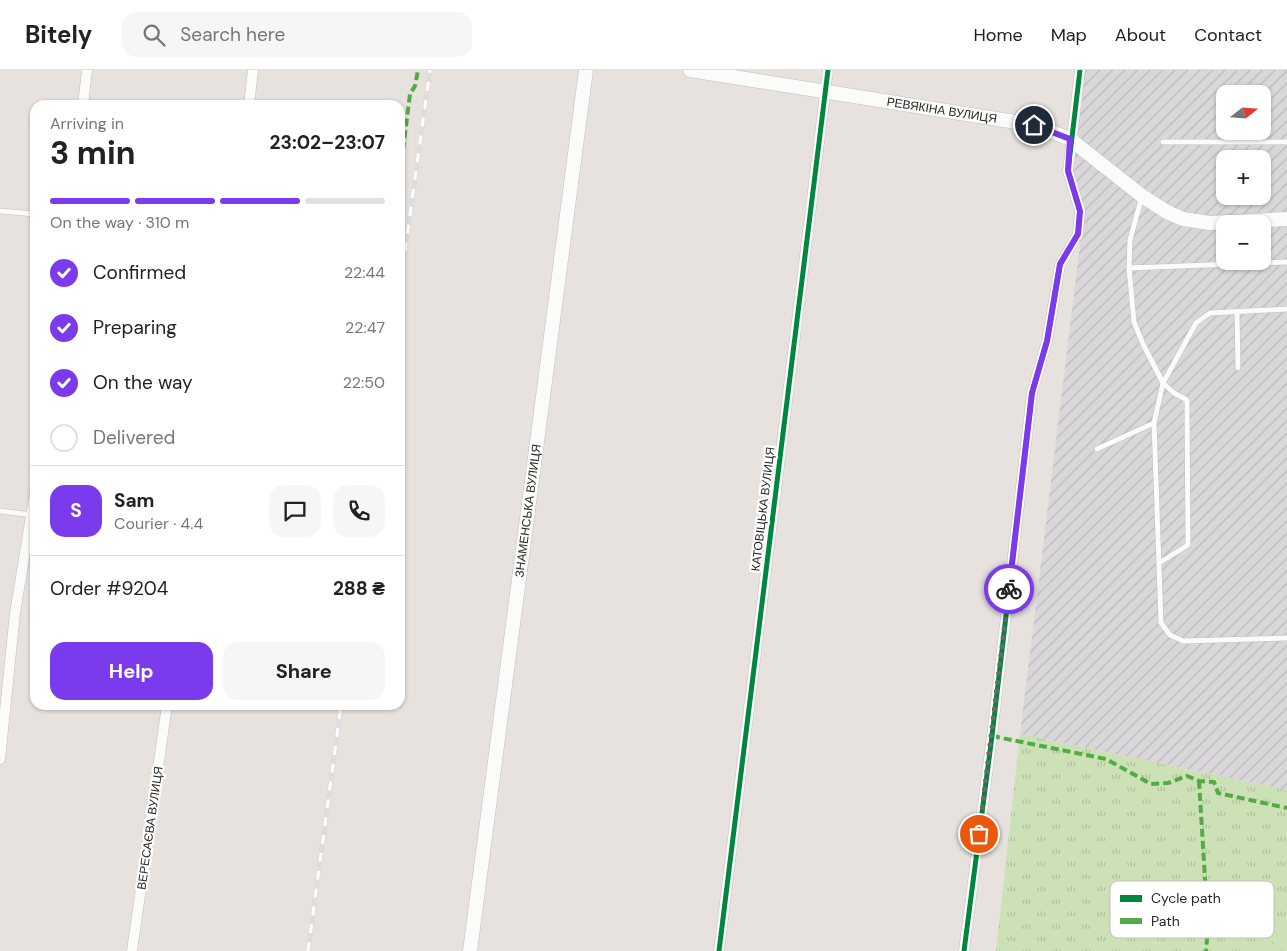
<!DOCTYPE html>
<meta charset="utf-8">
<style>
:root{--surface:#fff;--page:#f6f6f6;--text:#222;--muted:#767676;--line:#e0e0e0;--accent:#7c3aed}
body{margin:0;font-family:"DM Sans",sans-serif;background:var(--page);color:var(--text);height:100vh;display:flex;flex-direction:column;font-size:19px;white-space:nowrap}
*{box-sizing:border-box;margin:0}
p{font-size:16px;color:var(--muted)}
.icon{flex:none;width:28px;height:28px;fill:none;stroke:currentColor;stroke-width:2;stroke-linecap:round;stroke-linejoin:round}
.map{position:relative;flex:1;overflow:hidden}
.panel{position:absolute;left:30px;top:30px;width:375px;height:610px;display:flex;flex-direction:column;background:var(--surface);border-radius:15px;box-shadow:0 1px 4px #0004}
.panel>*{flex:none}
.needle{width:32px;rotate:73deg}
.fabs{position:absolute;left:1216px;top:15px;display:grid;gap:10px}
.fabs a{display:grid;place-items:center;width:55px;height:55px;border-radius:10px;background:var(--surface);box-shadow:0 1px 4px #0004;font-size:25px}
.pin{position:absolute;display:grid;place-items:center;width:42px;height:42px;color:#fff;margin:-21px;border:2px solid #fff;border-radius:50%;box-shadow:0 1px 5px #0007}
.courier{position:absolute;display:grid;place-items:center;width:50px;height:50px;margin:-25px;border:4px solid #7c3aed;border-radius:50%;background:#fff;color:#222;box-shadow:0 1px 6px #0007}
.headline em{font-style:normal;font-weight:700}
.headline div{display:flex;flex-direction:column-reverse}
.headline{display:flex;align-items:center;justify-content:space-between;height:85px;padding:0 20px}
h1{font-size:32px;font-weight:700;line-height:38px}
.bar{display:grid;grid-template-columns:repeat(4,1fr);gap:8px 5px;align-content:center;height:60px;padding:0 20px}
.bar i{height:6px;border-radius:4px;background:var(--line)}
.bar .selected{background:var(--accent)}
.bar p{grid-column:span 4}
.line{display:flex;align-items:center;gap:12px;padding:0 20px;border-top:1px solid var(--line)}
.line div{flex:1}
.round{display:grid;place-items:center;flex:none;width:52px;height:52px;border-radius:15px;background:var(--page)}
ol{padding:0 20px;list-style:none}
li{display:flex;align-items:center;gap:15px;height:55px}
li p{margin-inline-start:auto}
li .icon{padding:5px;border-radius:50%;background:var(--accent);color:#fff;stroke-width:4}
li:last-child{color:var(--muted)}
li i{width:28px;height:28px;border:2px solid var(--line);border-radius:50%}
.action{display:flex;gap:10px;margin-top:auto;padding:10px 20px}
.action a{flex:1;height:58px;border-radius:15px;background:var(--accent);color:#fff;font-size:20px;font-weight:700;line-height:58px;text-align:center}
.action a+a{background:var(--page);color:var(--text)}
header{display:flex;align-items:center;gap:30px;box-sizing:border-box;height:70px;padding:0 25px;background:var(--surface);border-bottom:1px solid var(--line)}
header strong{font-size:24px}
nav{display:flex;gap:28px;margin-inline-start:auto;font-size:18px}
.search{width:350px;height:45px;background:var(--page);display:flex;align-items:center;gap:12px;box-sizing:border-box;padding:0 18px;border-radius:15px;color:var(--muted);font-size:19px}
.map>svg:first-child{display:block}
.industrial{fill:url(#industrial-furrows);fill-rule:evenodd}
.grass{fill:url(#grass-tufts)}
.forest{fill:url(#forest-crowns)}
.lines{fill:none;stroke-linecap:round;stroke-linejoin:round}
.lane-casing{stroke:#c1bfc0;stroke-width:6}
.street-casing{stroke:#c1bfc0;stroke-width:11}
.secondary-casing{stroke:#c1bfc0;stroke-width:15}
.lane{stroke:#fbfbfa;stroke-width:5}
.street{stroke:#fbfbfa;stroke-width:10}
.secondary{stroke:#fbfbfa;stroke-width:14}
.rail-casing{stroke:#ddddde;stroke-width:5}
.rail{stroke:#fff;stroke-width:3;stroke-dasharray:9;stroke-linecap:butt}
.quiet{stroke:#53ab44;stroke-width:4;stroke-dasharray:8 4;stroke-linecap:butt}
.cycleway-casing{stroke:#fff;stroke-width:8}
.cycleway{stroke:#00873e;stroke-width:5}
.done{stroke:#6c6a68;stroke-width:5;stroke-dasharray:0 9}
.route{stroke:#7c3aed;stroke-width:6}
.labels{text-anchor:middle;stroke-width:4.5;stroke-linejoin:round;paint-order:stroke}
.street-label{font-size:12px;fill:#292929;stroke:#fff}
.key{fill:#fff;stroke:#bfbfbf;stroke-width:1}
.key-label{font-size:14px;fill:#292929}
</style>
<header>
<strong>Bitely</strong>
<div class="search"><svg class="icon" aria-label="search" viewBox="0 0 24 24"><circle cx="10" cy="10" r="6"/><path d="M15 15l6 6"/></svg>Search here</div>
<nav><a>Home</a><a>Map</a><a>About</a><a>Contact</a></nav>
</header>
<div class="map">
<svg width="1287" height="881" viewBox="0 0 1287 881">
<defs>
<pattern id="industrial-furrows" width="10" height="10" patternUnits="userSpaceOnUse" patternTransform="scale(1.25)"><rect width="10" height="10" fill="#dad7da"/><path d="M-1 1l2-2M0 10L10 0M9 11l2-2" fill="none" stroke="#bbb9bb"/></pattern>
<pattern id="grass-tufts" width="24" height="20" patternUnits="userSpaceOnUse" patternTransform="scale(1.25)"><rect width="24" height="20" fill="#cde1b7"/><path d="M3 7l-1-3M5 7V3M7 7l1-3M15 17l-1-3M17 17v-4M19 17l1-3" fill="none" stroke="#b0c19d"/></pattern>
<pattern id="forest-crowns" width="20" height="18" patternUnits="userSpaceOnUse" patternTransform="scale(1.25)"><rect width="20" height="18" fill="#cde1b7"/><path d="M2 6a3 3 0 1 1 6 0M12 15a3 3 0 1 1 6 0" fill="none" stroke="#b0c19d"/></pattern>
</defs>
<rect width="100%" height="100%" fill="#e7e2de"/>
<path class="industrial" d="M1080,0h207v720l-267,-56 60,-489 -2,-11 2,-23 -12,-40zM1225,24h37v37h-37zM1225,89h37v37h-37zM1225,154h37v37h-37z"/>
<path class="grass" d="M1020,664l267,56v142l-30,19h-261z"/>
<path class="forest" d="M1287,862v19h-30z"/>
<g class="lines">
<defs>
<path id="lane" d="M1163,72h124
M1142,126l-12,44 -1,28 158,-6
M0,141l35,3
M1129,198l5,54 9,22 20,39 11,10 13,7 1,145 -29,18
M1287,239l-77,4 -14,10 -33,60 -9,40 7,200 9,12 13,6 104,-3
M1237,241l1,57
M1097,379l57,-26
M0,441l32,4"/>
<path id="street" d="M83,35l4,-35
M249,35l4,-35
M0,689l15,-146 20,-121
M132,881l35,-246
M719,881l109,-881
M964,881l28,-215 40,-343 15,-52 13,-76 18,-31 2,-23 -12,-40 12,-101"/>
<g id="secondary">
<path id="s1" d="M690,0l344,55 36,14 72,57 25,16 16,7 27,4 77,-4"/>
<path id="s2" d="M470,881l116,-881"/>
</g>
</defs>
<use href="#lane" class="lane-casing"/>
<use href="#street" class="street-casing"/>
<use href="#secondary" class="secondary-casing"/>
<use href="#lane" class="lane"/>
<use href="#street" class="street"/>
<use href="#secondary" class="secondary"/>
<defs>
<path id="rail" d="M400,217l30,-217
M308,881l33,-246"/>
</defs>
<use href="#rail" class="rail-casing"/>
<use href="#rail" class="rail"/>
<path class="quiet" d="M400,104l10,-80 5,-8 3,-16
M992,666l114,23 45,25 17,-1 19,-7 12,5 15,1 4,11 69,15
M1199,711l9,146 -2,24"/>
<defs>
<path id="cycleway" d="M719,881l109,-881
M964,881l28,-215 40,-343 15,-52 13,-76 18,-31 2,-23 -12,-40 12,-101"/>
</defs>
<use href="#cycleway" class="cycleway-casing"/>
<use href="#cycleway" class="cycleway"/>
</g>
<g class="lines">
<path class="done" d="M979,764l30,-245"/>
<path class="route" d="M1009,519l23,-196 15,-52 13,-77 18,-30 2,-23 -12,-40 2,-32 -36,-14"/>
</g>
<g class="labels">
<g class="street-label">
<text dy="4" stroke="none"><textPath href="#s1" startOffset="255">РЕВЯКІНА ВУЛИЦЯ</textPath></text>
<text transform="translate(763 439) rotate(-83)" y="4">КАТОВІЦЬКА ВУЛИЦЯ</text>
<text dy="4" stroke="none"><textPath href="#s2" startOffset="444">ЗНАМЕНСЬКА ВУЛИЦЯ</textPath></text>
<text transform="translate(150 758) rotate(-82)" y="4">ВЕРЕСАЄВА ВУЛИЦЯ</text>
</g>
</g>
<rect x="1110" y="811" width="164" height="57" rx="8" class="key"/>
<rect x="1120" y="825" width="22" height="7" fill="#00873e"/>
<rect x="1120" y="848" width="22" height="6" fill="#53ab44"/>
<g class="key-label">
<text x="1151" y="833">Cycle path</text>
<text x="1151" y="856">Path</text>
</g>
</svg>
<div class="fabs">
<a><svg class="needle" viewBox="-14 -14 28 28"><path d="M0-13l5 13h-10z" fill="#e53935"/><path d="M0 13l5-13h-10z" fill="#767676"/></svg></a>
<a>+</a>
<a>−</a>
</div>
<div class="pin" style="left:979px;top:764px;background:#ea580c"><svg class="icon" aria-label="bag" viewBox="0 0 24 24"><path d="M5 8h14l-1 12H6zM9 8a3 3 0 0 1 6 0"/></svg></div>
<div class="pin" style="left:1034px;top:55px;background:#1f2937"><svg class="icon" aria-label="home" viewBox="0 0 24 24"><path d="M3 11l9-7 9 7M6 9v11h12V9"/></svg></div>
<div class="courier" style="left:1009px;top:519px"><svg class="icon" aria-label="bike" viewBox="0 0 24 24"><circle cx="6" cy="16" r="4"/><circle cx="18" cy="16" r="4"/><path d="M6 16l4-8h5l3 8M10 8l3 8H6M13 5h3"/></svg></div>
<section class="panel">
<div class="headline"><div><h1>3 min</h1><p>Arriving in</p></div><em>23:02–23:07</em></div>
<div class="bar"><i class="selected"></i><i class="selected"></i><i class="selected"></i><i></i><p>On the way · 310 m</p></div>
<ol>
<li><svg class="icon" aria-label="check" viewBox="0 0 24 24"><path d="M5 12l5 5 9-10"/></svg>Confirmed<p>22:44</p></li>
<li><svg class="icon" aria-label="check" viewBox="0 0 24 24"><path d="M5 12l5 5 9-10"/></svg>Preparing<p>22:47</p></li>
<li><svg class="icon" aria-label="check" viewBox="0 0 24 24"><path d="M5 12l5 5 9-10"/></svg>On the way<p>22:50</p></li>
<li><i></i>Delivered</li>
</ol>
<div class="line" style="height:90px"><b class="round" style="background:var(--accent);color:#fff">S</b><div><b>Sam</b><p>Courier · 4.4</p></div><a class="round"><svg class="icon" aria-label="chat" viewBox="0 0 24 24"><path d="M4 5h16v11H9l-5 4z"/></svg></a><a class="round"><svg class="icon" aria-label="phone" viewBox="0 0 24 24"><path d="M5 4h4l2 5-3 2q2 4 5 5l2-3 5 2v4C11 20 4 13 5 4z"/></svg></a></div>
<div class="line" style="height:65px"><div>Order #9204</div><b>288 ₴</b></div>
<div class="action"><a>Help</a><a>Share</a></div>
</section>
</div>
